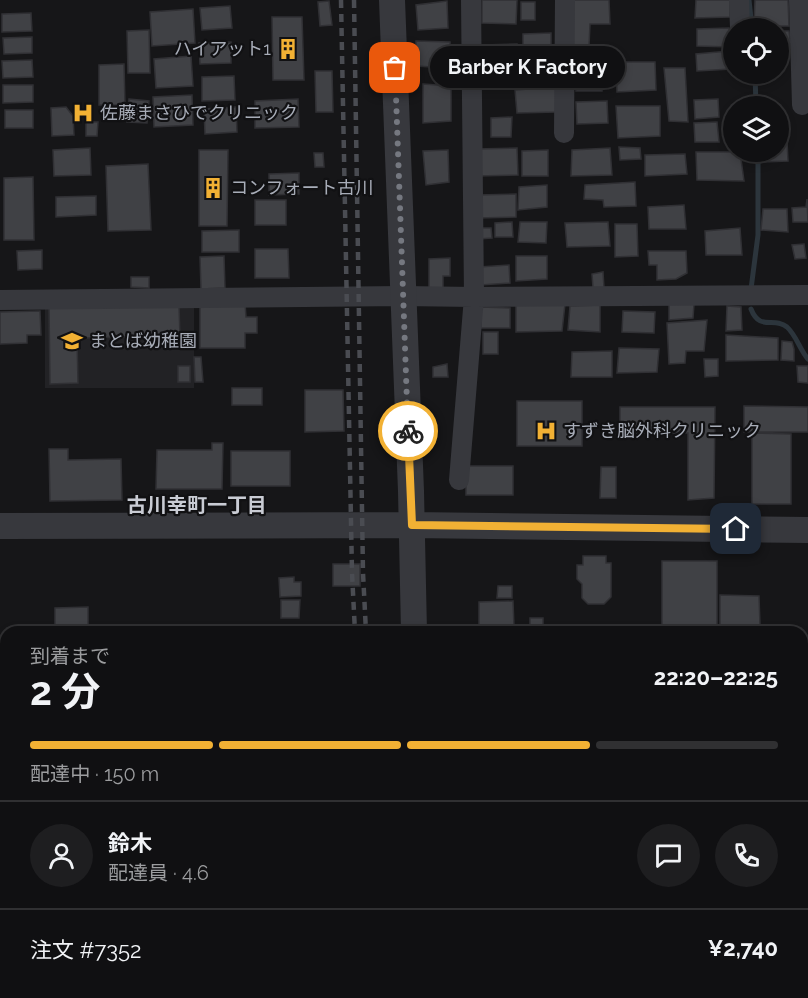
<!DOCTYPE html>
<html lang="ja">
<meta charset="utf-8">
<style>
:root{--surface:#101012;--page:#1e1e20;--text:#f1f3f6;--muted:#9c9d9f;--line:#303032;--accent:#f2b134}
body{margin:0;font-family:Raleway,"Noto Sans JP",sans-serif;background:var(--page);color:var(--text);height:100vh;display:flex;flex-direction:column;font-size:22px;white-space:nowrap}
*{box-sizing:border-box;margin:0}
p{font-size:20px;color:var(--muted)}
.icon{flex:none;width:33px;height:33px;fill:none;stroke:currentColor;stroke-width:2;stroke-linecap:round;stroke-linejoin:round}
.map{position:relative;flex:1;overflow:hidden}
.details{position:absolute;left:0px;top:626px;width:808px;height:374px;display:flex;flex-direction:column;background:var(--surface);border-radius:18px 18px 0 0;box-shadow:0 3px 9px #0003,0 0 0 2px var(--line)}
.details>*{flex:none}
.tools{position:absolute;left:723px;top:18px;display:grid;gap:12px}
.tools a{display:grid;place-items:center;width:66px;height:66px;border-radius:50%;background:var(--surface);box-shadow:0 3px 9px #0003,0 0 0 2px var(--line);font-size:30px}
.pin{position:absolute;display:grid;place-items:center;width:51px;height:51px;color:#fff;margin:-26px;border-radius:12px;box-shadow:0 3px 9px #0006}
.courier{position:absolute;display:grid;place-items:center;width:60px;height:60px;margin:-30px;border:4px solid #f2b134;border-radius:50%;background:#fff;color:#222;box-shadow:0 2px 8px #0007}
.bubble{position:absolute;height:42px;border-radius:21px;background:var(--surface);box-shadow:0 3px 9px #0003,0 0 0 2px var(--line);font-size:20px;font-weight:700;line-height:42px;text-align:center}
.head em{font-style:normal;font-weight:700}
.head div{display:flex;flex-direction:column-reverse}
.head{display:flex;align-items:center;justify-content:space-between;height:102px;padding:0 30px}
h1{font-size:39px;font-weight:700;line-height:45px}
.bar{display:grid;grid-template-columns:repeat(4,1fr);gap:9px 6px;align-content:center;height:72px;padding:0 30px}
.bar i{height:8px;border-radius:4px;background:var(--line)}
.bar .selected{background:var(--accent)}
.bar p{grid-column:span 4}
.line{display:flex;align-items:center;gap:15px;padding:0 30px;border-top:2px solid var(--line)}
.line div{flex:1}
.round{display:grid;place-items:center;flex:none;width:63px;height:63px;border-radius:32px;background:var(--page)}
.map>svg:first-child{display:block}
.built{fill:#222225}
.green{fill:#1e261f}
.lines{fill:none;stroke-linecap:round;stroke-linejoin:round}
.stream{stroke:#2c353c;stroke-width:5}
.building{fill:#404145;stroke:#303034;stroke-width:1.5}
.minor{stroke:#37383d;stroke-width:20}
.tertiary{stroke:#37383d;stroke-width:26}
.rail{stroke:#4a4c52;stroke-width:4.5;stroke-dasharray:8 6;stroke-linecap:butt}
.done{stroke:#757880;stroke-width:6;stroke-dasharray:0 10.8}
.route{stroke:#f2b134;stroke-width:8}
.labels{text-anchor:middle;stroke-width:4.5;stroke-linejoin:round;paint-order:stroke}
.poi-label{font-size:18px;fill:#a8adb8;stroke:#111113;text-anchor:start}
.neighbourhood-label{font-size:20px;font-weight:bold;fill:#c9ccd4;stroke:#111113}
</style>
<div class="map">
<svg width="808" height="998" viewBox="0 0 808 998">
<rect width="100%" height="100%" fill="#161618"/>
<path class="built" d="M45,306h149v82h-149z"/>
<path class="green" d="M482,993h279v5h-278z"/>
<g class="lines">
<path class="stream" d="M749,0l3,28
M755,74l1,32
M751,289l7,-54v-83
M751,309c9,23 23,7 36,18 9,8 13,23 21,32"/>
</g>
<path class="building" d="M482,0h35l-1,24 -34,-1z
M572,0h37l1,24h-20l-1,22 -17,1z
M696,0h34v17l-35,1z
M755,0h33l1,26h-35z
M329,1l3,24 -12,1 -2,-24z
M447,1l1,27 -30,2 -2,-25z
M521,2h14v18h-14z
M230,6l2,22 -30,2 -2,-22z
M193,9l2,34 -43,3 -2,-34z
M31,13l1,18 -30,1v-18z
M272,17h30l2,63h-31z
M729,28l2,19 -34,-1v-17z
M149,30l1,43h-22l-1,-42z
M778,31h11l2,17 -13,1z
M551,33v24l-28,1v-24z
M32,37v16l-28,1 -1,-16z
M416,41l34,1v26l-35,-2z
M231,42v21l-31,1 -1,-21z
M517,44v24l-34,1 -1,-24z
M729,51l2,18 -34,2 -1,-17z
M191,56l2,30 -37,2 -2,-29z
M32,60l1,17 -30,1 -1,-17z
M616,62h39l1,28 -39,2z
M124,64l1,41h-26v-40z
M526,64h27v15h-27z
M602,64v27h-26l1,-24z
M664,68h21l3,54 -19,-1z
M315,71h17l1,41h-17z
M234,76l1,24 -33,1v-24z
M423,84l28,2v35l-28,2z
M3,85h30v17l-30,1z
M556,87l1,25 -40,1 -2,-23z
M192,95l1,30 -39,2 -1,-30z
M129,99l20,2 -2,22 -20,-1z
M298,99l1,28 -44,1v-27z
M718,99l1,18 -24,2 -1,-19z
M607,101l1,22 -31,1 -1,-22z
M616,106h44v30l-42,2z
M66,107l7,9 1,19 -22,1 -1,-28z
M236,107l1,25 -32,2 -1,-25z
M5,110h28v18h-28z
M512,117l-1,20h-20v-19z
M86,122h12l-1,14h-11z
M717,122l2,20h-24l-1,-19z
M787,141l1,20 -25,1 1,-10h14v-10z
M619,147l21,1 1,11 -21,1z
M90,148l1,27 -37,1 -1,-26z
M517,148l1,27 -41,1 -1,-27z
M610,148l2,27 -41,1 1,-26z
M199,150h29l-1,76h-28z
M448,150l1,32 -23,3 -3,-34z
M548,150v26h-26v-25z
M696,152h44l4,29 -47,-1z
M314,153h9l1,14h-9z
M685,154l2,20 -42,2v-21z
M148,164l3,66 -43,1 -2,-65z
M299,173v21l-30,1v-21z
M33,177l1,63h-30v-62z
M635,182l1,24 -32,1 -1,-7 -19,-1 1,-14z
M547,185v22l-29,3 1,-23z
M516,194v23l-39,1v-23z
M96,196v19l-40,2v-20z
M807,199l1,23h-15l-1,-14 14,-1z
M255,200h31v25h-31z
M684,205l2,24h-37l-1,-22z
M763,209h24l1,23 -27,-2z
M512,222l1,15h-18v-14z
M520,222h27l-1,21 -28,-1z
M608,222l2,24 -43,1 -2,-24z
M615,224h22l1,32 -23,1z
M478,228h13l1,10 -14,1z
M740,228l2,27h-36l-1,-24z
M239,230v22h-37v-21z
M804,244l2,14 -11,1 -3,-14z
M255,249h33l1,29h-34z
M42,250v19l-24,1 -1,-19z
M648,251h38l1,22 -11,6 -19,1v-15h-8z
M224,256l1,32 -24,1 -1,-32z
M516,256h31v23l-31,2z
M450,258v18h-7v13l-14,-1v-29z
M509,265l1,18 -30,2 -1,-18z
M603,272l1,16h-11l-1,-14z
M131,277h18v11l-18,-1z
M200,303h45l1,14h11v16h-12v15h-45z
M669,303l25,1 -1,14 -24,2z
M565,304l-3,27 -46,1v-27z
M600,305v27l-32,-2 2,-24z
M179,306l1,30 -103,2 1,45 -28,1 -1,-76z
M727,306l14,1 1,23 -16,1z
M481,307l29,1v20h-29z
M40,311l1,24h-14v8l-27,1v-32z
M623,311l32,1 -1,21 -32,-1z
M707,320l-3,31h-18l-1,12 -16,1 -2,-41z
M483,332h15v22h-15z
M726,335l52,3v22l-52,1z
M782,341l10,1 2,7v12l-13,-1z
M619,348l40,1 -2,23 -40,1z
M612,351v26h-41l1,-25z
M194,357h7l2,25h-8z
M704,359h14v17l-13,1z
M447,364l1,13h-15v-10z
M178,366h12v16h-12z
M797,366h11v17l-10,-1z
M232,388h30v17h-30z
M305,390h38l1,41 -39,1z
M517,401h65v45h-65z
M744,406l64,1v25h-64z
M620,407h95l-1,91 -26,2v-67h-68z
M752,433l39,1v70h-39z
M212,443h11l-1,46h-66l1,-39h55z
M49,449h19v11l53,-1 1,41 -72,1z
M231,451h59v35h-59z
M466,466h47v29h-47z
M601,467h15v31h-16z
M583,556h23v7h5v34l-7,7h-16l-6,-6v-14l-5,-5v-14h6z
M662,561h55v71h-55z
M333,564h27v22h-27z
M294,577v5h7v14l-21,1 -1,-19z
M498,586h14v12h-15z
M720,595l39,1 1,29h-40z
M281,600h19l-1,18h-18z
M513,601l1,26 -35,1v-26z
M88,607v25h-33v-24z
M530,618h13v14h-20l7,-1z
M802,734h6v110h-6z
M2,914h4v20h-4z
M3,978h3v15h16v2h-19z
M57,993h83v2l-83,1z"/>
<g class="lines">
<path class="minor" d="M739,0l1,28
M799,0l3,105
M564,133l1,-133
M0,300l403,-4 71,1 334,-2
M459,480l15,-183 -3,-297
M802,853h6
M0,860h6"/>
<path class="tertiary" d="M392,0l19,491 3,141
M0,526l412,-1 396,5
M438,993l1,5"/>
<path class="rail" d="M341,0l11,573 3,59
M354,0l9,573 3,59
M372,993v5
M382,993l1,5"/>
</g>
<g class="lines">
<path class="done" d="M395,68l13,363"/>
<path class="route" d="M408,431l4,94 324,4"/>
</g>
<defs>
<symbol id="building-bare" viewBox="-9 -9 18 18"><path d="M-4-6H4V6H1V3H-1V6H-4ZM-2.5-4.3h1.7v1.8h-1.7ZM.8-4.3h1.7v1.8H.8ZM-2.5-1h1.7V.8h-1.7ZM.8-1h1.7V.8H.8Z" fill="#f2b134" stroke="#111113" stroke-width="2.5" paint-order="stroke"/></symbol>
<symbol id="hospital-bare" viewBox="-9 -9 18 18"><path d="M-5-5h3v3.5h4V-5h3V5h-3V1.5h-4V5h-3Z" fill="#f2b134" stroke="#111113" stroke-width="2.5" paint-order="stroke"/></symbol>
<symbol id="school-bare" viewBox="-9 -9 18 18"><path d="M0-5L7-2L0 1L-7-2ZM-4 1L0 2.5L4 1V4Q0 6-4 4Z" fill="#f2b134" stroke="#111113" stroke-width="2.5" paint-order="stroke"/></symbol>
</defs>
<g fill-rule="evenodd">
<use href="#building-bare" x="273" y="34" width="30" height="30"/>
<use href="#hospital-bare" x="68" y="98" width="30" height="30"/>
<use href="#building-bare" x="198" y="173" width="30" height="30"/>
<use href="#school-bare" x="57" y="326" width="30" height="30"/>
<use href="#hospital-bare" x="531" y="416" width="30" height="30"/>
</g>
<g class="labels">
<g class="poi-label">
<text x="271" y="55" text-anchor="end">ハイアット1</text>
<text x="100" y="119">佐藤まさひでクリニック</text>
<text x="230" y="194">コンフォート古川</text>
<text x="89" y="347">まとば幼稚園</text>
<text x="563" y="437">すずき脳外科クリニック</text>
</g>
<g class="neighbourhood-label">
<text x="197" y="512">古川幸町一丁目</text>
</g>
</g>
</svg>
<div class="tools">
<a><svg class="icon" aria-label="locate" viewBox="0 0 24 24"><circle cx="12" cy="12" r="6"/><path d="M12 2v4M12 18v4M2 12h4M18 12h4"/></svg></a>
<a><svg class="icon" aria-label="layers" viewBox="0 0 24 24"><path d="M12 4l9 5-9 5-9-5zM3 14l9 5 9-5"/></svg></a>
</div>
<div class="pin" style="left:395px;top:68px;background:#ea580c"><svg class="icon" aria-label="bag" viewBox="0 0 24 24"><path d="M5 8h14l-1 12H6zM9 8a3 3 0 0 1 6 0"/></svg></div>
<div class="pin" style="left:736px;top:529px;background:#1f2937"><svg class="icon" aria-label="home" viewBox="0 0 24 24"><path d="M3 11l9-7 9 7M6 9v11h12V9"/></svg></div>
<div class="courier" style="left:408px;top:431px"><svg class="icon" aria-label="bike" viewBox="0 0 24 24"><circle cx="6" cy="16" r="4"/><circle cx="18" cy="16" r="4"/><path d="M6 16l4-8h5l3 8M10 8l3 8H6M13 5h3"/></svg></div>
<div class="bubble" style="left:430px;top:46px;width:195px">Barber K Factory</div>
<section class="details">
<div class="head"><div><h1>2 分</h1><p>到着まで</p></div><em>22:20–22:25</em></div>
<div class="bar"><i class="selected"></i><i class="selected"></i><i class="selected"></i><i></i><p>配達中 · 150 m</p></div>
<div class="line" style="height:108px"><a class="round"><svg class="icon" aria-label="person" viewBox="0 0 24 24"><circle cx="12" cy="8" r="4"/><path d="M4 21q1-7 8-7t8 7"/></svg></a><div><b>鈴木</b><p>配達員 · 4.6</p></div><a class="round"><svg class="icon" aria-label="chat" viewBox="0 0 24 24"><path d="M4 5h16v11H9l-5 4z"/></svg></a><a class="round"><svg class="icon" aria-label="phone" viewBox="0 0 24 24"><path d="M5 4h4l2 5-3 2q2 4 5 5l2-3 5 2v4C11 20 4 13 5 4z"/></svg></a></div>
<div class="line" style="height:78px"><div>注文 #7352</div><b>¥2,740</b></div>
</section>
</div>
